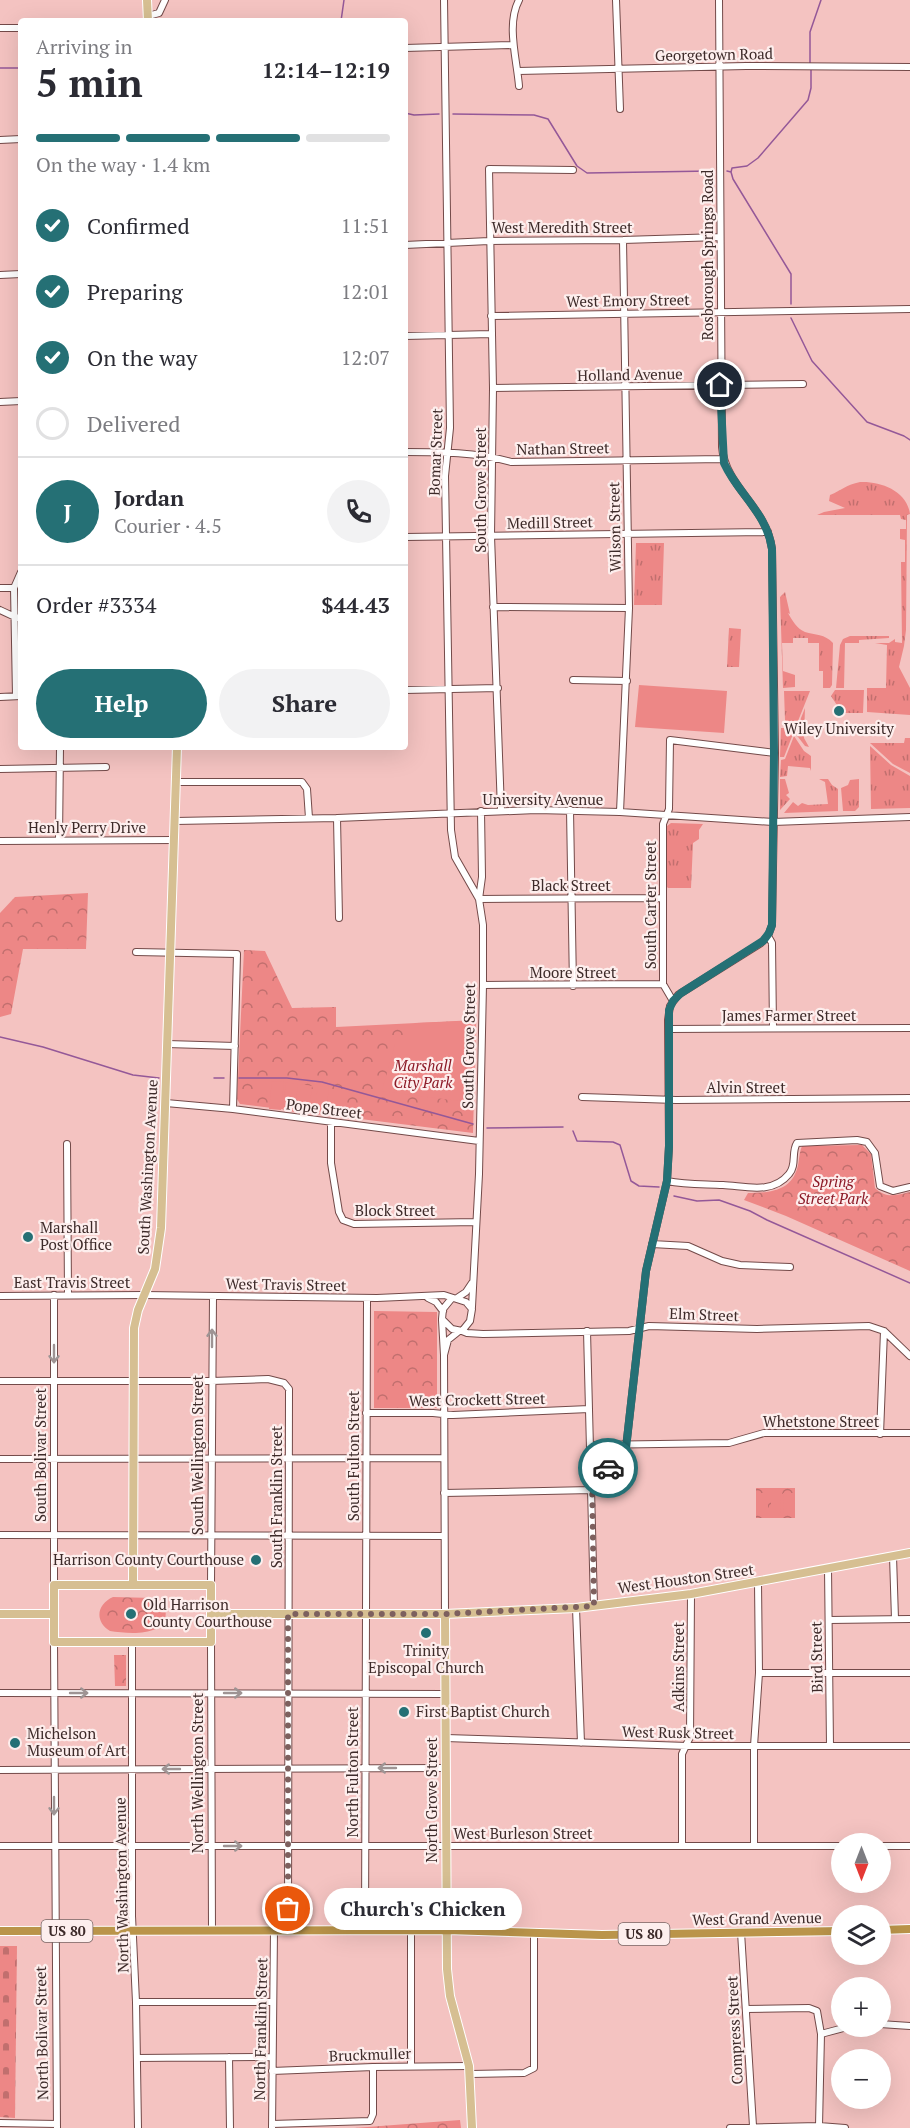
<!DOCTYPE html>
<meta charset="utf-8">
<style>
:root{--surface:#fff;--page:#f2f2f3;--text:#2b2b33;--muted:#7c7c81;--line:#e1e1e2;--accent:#257075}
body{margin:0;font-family:"PT Serif",serif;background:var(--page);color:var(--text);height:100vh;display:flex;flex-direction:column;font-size:22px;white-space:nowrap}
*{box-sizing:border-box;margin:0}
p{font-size:20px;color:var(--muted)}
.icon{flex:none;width:33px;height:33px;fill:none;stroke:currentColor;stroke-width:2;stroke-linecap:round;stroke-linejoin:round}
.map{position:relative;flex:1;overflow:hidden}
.panel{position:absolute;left:18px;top:18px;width:390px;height:732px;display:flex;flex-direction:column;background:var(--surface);border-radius:6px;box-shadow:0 6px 24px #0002}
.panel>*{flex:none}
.needle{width:39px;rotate:180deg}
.tools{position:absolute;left:831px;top:1833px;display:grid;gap:12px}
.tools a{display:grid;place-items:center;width:60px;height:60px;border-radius:50%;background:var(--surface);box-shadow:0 6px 24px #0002;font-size:30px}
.pin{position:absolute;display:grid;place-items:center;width:51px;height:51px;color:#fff;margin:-26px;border:3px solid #fff;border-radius:50%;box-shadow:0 2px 6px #0007}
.courier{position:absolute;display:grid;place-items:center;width:60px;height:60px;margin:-30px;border:4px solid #257075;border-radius:50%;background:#fff;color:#222;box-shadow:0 2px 8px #0007}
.bubble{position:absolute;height:42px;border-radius:21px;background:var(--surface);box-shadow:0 6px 24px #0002;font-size:20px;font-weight:600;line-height:42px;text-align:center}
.headline em{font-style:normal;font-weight:600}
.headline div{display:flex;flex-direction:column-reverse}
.headline{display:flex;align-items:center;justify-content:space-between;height:102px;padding:0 18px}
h1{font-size:39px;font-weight:600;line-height:45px}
.bar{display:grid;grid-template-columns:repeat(4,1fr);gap:9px 6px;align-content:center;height:72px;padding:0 18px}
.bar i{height:8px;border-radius:4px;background:var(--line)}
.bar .on{background:var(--accent)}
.bar p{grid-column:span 4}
.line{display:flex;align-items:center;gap:15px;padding:0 18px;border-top:2px solid var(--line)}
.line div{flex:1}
.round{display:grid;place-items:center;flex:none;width:63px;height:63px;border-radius:32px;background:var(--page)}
ol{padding:0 18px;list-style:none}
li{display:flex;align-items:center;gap:18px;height:66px}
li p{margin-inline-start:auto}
li .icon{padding:6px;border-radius:50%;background:var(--accent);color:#fff;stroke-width:4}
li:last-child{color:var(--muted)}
li i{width:33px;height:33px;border:3px solid var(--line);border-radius:50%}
.cta{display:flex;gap:12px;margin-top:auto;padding:12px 18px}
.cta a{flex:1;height:69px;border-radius:36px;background:var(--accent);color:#fff;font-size:24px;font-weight:600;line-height:69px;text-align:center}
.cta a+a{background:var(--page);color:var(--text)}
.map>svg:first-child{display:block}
.grass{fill:url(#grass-tufts)}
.forest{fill:url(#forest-crowns)}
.cemetery{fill:url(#cemetery-stones)}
.pitch{fill:#ed8786}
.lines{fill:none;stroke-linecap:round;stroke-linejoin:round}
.stream{stroke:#945898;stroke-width:1.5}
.minor-casing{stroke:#734a49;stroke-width:8}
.major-casing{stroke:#fff;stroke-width:10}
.highway-casing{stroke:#fff;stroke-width:10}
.minor{stroke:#fff;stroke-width:6}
.major{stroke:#d6bf92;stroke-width:8}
.highway{stroke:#ba944a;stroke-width:8}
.oneway{stroke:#9e9494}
.done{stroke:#7d605e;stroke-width:6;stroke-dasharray:0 10.8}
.route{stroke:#257075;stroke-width:8}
.poi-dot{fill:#257075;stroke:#fdeeed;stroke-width:2}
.labels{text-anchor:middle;stroke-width:4.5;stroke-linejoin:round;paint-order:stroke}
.shield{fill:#fdeeed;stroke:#776564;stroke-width:1.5}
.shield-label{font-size:14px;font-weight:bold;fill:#3d2a29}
.street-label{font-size:15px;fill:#3d2a29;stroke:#fdeeed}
.poi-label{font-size:15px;fill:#3d2a29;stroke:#fdeeed;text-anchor:start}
.park-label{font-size:15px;font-style:italic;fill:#8c1926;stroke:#fdeeed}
</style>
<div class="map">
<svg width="910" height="2128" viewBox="0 0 910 2128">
<defs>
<pattern id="grass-tufts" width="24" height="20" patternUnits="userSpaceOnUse" patternTransform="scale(1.5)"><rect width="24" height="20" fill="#ed8786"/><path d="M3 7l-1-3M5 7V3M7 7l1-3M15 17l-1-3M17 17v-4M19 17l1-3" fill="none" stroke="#c16f6e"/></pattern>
<pattern id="forest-crowns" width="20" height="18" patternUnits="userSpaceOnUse" patternTransform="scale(1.5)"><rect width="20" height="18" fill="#ed8786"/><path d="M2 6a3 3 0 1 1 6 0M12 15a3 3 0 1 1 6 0" fill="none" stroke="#c16f6e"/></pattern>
<pattern id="cemetery-stones" width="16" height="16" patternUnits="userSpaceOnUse" patternTransform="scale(1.5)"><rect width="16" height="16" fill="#ed8786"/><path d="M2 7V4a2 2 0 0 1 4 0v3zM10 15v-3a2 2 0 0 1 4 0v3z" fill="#c16f6e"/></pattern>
</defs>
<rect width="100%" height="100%" fill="#f4c3c1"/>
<path class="grass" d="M860,482c21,-1 47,9 50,32l-3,1 -1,115 -2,16 -5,21 11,21v33v-6l-43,-3v-24h19l1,-43 -12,-2h14l6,-4v3l7,1 -1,-81h4v-22l-5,-1v-10h6v-9l-5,-1 -1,-4h-83l7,-3 21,-4 -16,-7 1,-6c12,-5 16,-10 30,-13z
M636,543h28l-2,62h-28z
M785,592l5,22 -2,-1c4,7 9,16 17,19 10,3 20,2 28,11l-1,42 -2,3h-7v-17h-4v-28h-11v-5h-15v5h-11l1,28 12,4v12l-12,1 -3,-91z
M729,628l12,1 -2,38h-12z
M850,636h39v2l-30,2v3h-14l-1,45h-8l4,-43 3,-6z
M835,690h29l-1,23h-21l-11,-17z
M784,691h26l-16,40 -9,-11z
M805,708l-1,30 5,9 -4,-1 -10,-13z
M781,728h8l4,6 -9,23h-4z
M794,736l10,15 7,5v15l-1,-3 -22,-2 -1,10 -7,1 1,-17 4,-1z
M905,738h5v35l-17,-9 -23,-21h34z
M870,746l21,19 19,11v32l-39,1z
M780,779h5l4,14 -3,2 4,4 -10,11z
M819,779h9l4,6 6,4v22l-54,2 9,-11 5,4 4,-3 6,2 20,-1 -3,-22z
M859,779v28l-4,4h-12l-2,-23 7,-3 2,-5z
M671,823l32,1 -4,6v9l-6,4 -2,45h-23l-2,-2 1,-60z"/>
<path class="forest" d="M88,893l-2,56h-63l-12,65 -11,3v-104l15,-16z
M244,950l21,1 27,57 44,-1v20l140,-7 -3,113 -233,-29 -3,-5z
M862,1145l9,9 4,34c12,11 21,7 35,4v79l-124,-55 -42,-16 4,-7c17,0 39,-1 47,-19 5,-9 3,-19 7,-28z
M374,1311l63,1v96h-63z
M756,1488h39v30h-39z
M113,1597l41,1 11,9c7,31 -36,27 -55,24 -16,-10 -13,-27 3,-34z
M114,1655h12v31h-11z
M460,2120l1,8h-107z"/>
<path class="cemetery" d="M0,1946h17l-2,172 -15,-1z"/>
<path class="pitch" d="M639,685l88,6 -3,42 -89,-6z
M468,1021l-3,76 -7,4 -76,-10 13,-48 20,-20z
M272,1081l12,1 -3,28 -12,-1z
M286,1082l12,2 -3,28 -12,-2z
M301,1084l11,2 -3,27 -12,-1z
M318,1086l11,1 -3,28 -12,-1z
M759,1493h9v20h-9z
M771,1493h9l1,20h-10z
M783,1493h10v20h-9z"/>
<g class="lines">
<path class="stream" d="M341,21l3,-21
M810,63v-31l11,-32
M0,68h21
M405,113l9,2 25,-1
M453,114l81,1 14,4 29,47 10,7 124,-2
M727,171l4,1 2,7 58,95v30
M731,172l1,-4 15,-2 11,-8 50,-58 3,-12v-18
M791,318l21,43 55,61 37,14 6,4
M0,1037l43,10 90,28 26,3
M214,1078h10
M239,1078h48l35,4 151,42
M487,1128l76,-1
M573,1131l4,10 36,1 7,3 11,36 8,5 20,1
M674,1196l23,5 22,-1 31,11 17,9 143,63"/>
<defs>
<path id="minor" d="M444,0l6,428 -5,48 6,354 4,27 24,42
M519,0c-13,24 -2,60 0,86
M616,0l4,109
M148,16l11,-3 6,-13
M0,28h21
M405,48l108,-3
M518,71l228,-5 164,1
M0,140l21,-1
M405,245l84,-4 134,-1 97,-3
M0,275l21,-1
M491,316l419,-7
M405,336l86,-2
M493,388l310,-4
M0,402l21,-1
M405,452c36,0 71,0 106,10l212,-3
M405,537l363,-5
M0,588h14
M493,607l136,1
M0,610l15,7 6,1
M573,680l54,1
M405,690l93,-2
M16,696l-2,-108 7,-16
M0,697l21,-1
M0,769l106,-2
M175,782h127l5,7 2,29
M501,810l-10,-274 2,-148 -4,-219 84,1
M570,810l3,176
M620,812l9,-204 -6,-368
M337,818l2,100
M175,821l162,-3 199,-8 84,2 153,10 137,-5
M59,840l1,-93
M0,841l174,-1
M479,899l184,-1
M768,936l4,7 1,85
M136,952l101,2 -4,155
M483,985l180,-1
M673,1001l-10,-17v-160l6,-15 1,-69 105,13
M668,1029l242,-1
M167,1044l68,2
M582,1097l94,3 234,-2
M166,1103l67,6 246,32
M331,1122v41l8,49 4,8 11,4 122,-2
M67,1144l1,151
M667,1181c19,4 37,3 56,4 22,1 49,10 66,-11 8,-9 2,-22 8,-31l60,-3 10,2 8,11 5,33 13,5 17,-4
M652,1244l36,2 34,15 18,4 50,2
M0,1296l144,-1 233,3 67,-3 22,7 6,7 -2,12 -8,10 -10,-2 -10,-10 1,-10 9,-11
M428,1298l8,4 7,9
M457,1298l9,-6 6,-9
M472,1307l7,-133 4,-189v-60l-4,-26 3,-22 -1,-66
M442,1320l2,35 4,-15 10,-8
M462,1331l5,2 16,1 146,-3 20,-5 108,3 112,-3 15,5 26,25
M587,1331l7,275
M444,1355l1,259
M0,1381h212l56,-2 16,4 5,6 -1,541
M366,1413h67l20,2 136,-6
M880,1434l4,-103
M590,1445l139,-2 35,-10h146
M0,1459l444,-1
M592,1479l26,-18 8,-13 20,-177 21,-90 2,-35 -1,-126 2,-14 8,-11 83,-52 7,-7 4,-11 3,-172 -3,-204c-5,-42 -47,-62 -50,-102l-3,-447
M444,1493l148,-3
M0,1535l444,1
M893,1556l2,63
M828,1568l2,178
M54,1585v-290
M211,1585l2,-289
M576,1608l5,135
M829,1620l81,-1
M54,1642l3,486
M132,1642v274l4,86 2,126
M211,1642l1,289
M759,1673h151
M0,1693l445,1
M446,1738l241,8h223
M0,1770l446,-2
M754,1845v-99l5,-73 -1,-90
M0,1846h842
M682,1846v-92l8,-17 1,-143
M880,1846h30
M365,1930l2,-632
M411,1930v136
M741,1932l12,194
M136,2002h137
M746,2009l63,-1 8,3 4,23 -2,92
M880,2024l30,2
M821,2034l30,-8
M229,2057l1,71
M137,2058l135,-1
M272,2071l101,-4 96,-1
M471,2074l53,-1 10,-5v-135
M0,2123l57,1
M272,2124l98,-3 3,-7v-47
M272,2128l2,-198
M730,2128l89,-2 26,2"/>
<path id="major" d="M147,0l1,21
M54,1585h157v57h-157z
M133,1585l1,-257 4,-18 17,-41 6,-41 16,-481
M0,1614h54
M211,1614h234l131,-6 115,-14 219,-41
M445,1614l2,355 3,27 19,70 3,62"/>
<path id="highway" d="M880,1930l30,-1
M0,1931l447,-1 155,5 240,-4"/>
</defs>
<use href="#minor" class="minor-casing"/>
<use href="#major" class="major-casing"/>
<use href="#highway" class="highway-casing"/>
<use href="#minor" class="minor"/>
<use href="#major" class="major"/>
<use href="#highway" class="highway"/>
</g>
<defs><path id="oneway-shaft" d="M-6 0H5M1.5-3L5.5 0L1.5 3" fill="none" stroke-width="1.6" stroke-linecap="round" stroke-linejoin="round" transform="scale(1.5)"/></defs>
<g class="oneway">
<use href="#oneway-shaft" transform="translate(212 1338) rotate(-90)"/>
<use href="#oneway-shaft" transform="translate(54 1354) rotate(90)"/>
<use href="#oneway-shaft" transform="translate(79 1693)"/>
<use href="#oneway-shaft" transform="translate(233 1693)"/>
<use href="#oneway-shaft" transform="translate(387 1768) rotate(180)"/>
<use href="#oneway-shaft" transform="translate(171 1769) rotate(180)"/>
<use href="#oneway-shaft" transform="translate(54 1806) rotate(90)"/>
<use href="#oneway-shaft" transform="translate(233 1846)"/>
</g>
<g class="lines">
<path class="done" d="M288,1909v-295h157l149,-8 -2,-127 16,-11"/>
<path class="route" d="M608,1468l13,-11 5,-9 20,-177 21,-90 2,-35v-136l4,-9 8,-8 82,-52 6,-8 3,-8 2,-172 -2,-204c-5,-36 -34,-55 -48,-86l-4,-78"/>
</g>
<g class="poi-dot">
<circle cx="839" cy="711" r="6"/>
<circle cx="28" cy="1237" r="6"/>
<circle cx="256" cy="1560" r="6"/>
<circle cx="131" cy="1614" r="6"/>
<circle cx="426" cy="1633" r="6"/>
<circle cx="404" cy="1712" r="6"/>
<circle cx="15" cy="1743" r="6"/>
</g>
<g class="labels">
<g class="shield">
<rect x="41.5" y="1920" width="51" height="22" rx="4.5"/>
<rect x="618.5" y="1923" width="51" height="22" rx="4.5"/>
</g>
<g class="shield-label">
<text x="67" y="1936">US 80</text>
<text x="644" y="1939">US 80</text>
</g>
<g class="street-label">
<text transform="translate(714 55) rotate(-1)" y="5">Georgetown Road</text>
<text x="562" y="233">West Meredith Street</text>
<text transform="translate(708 255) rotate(-90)" y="5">Rosborough Springs Road</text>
<text transform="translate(628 301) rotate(-1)" y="5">West Emory Street</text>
<text transform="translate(630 375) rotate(-1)" y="5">Holland Avenue</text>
<text transform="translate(563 449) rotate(-1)" y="5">Nathan Street</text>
<text transform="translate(436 452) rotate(-88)" y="5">Bomar Street</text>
<text transform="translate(481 490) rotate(-90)" y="5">South Grove Street</text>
<text transform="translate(550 523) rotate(-1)" y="5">Medill Street</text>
<text transform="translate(615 527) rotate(-91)" y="5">Wilson Street</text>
<text x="543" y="805">University Avenue</text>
<text x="87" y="833">Henly Perry Drive</text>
<text x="571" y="891">Black Street</text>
<text transform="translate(651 905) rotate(-90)" y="5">South Carter Street</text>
<text x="573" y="978">Moore Street</text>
<text x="789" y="1021">James Farmer Street</text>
<text transform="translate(469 1046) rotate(-89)" y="5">South Grove Street</text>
<text x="746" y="1093">Alvin Street</text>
<text transform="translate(324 1109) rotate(7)" y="5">Pope Street</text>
<text transform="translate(148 1167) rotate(-87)" y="5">South Washington Avenue</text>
<text x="395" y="1216">Block Street</text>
<text x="72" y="1288">East Travis Street</text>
<text transform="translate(286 1285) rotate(1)" y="5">West Travis Street</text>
<text transform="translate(704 1315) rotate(2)" y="5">Elm Street</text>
<text transform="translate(477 1400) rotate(-1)" y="5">West Crockett Street</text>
<text x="821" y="1427">Whetstone Street</text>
<text transform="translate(41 1455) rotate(-90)" y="5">South Bolivar Street</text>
<text transform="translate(198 1455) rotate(-90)" y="5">South Wellington Street</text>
<text transform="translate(354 1456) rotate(-90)" y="5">South Fulton Street</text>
<text transform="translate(277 1497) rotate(-90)" y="5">South Franklin Street</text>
<text transform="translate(686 1579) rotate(-8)" y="5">West Houston Street</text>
<text transform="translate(817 1657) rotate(-91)" y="5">Bird Street</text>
<text transform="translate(679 1667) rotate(-90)" y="5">Adkins Street</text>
<text transform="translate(678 1733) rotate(1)" y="5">West Rusk Street</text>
<text transform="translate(353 1772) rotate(-90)" y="5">North Fulton Street</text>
<text transform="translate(198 1773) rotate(-90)" y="5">North Wellington Street</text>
<text transform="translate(432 1800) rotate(-90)" y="5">North Grove Street</text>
<text x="523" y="1839">West Burleson Street</text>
<text transform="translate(122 1885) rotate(-91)" y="5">North Washington Avenue</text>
<text transform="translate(757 1919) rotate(-1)" y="5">West Grand Avenue</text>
<text transform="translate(261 2029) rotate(-89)" y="5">North Franklin Street</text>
<text transform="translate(735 2030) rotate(-93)" y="5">Compress Street</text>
<text transform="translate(42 2033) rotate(-91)" y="5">North Bolivar Street</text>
<text transform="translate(370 2055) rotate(-2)" y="5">Bruckmuller</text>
</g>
<g class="poi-label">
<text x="839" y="734" text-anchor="middle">Wiley University</text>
<text x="40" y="1233">Marshall<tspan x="40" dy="17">Post Office</tspan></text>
<text x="244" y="1565" text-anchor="end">Harrison County Courthouse</text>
<text x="143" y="1610">Old Harrison<tspan x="143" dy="17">County Courthouse</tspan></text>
<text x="426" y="1656" text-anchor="middle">Trinity<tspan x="426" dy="17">Episcopal Church</tspan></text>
<text x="416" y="1717">First Baptist Church</text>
<text x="27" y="1739">Michelson<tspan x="27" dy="17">Museum of Art</tspan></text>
</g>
<g class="park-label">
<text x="423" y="1071">Marshall<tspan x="423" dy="17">City Park</tspan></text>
<text x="833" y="1187">Spring<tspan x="833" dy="17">Street Park</tspan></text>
</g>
</g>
</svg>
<div class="tools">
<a><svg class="needle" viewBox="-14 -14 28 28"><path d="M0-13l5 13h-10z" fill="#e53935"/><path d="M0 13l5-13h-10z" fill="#7c7c81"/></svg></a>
<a><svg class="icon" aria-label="layers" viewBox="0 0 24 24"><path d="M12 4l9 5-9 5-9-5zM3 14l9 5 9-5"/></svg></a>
<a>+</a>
<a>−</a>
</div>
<div class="pin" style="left:288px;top:1909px;background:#ea580c"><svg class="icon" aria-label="bag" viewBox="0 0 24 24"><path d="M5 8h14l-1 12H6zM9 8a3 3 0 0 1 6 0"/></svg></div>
<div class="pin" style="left:720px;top:385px;background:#1f2937"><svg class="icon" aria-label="home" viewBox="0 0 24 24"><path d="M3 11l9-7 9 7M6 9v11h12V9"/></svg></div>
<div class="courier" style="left:608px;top:1468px"><svg class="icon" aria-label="car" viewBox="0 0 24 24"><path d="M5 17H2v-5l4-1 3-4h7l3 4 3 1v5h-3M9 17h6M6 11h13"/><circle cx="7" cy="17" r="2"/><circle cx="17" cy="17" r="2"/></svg></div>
<div class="bubble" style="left:324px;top:1888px;width:198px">Church's Chicken</div>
<section class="panel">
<div class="headline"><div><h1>5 min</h1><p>Arriving in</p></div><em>12:14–12:19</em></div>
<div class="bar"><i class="on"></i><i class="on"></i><i class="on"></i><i></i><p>On the way · 1.4 km</p></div>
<ol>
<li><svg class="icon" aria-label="check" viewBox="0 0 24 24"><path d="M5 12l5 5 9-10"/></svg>Confirmed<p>11:51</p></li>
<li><svg class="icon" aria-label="check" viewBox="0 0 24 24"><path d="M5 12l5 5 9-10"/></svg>Preparing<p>12:01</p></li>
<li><svg class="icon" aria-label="check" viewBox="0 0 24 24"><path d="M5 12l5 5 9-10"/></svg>On the way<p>12:07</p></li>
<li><i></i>Delivered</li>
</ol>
<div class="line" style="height:108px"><b class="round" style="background:var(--accent);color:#fff">J</b><div><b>Jordan</b><p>Courier · 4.5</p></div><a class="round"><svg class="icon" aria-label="phone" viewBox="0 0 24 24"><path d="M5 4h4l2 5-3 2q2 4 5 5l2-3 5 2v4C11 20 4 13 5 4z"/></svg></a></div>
<div class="line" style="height:78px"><div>Order #3334</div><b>$44.43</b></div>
<div class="cta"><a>Help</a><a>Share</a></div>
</section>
</div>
